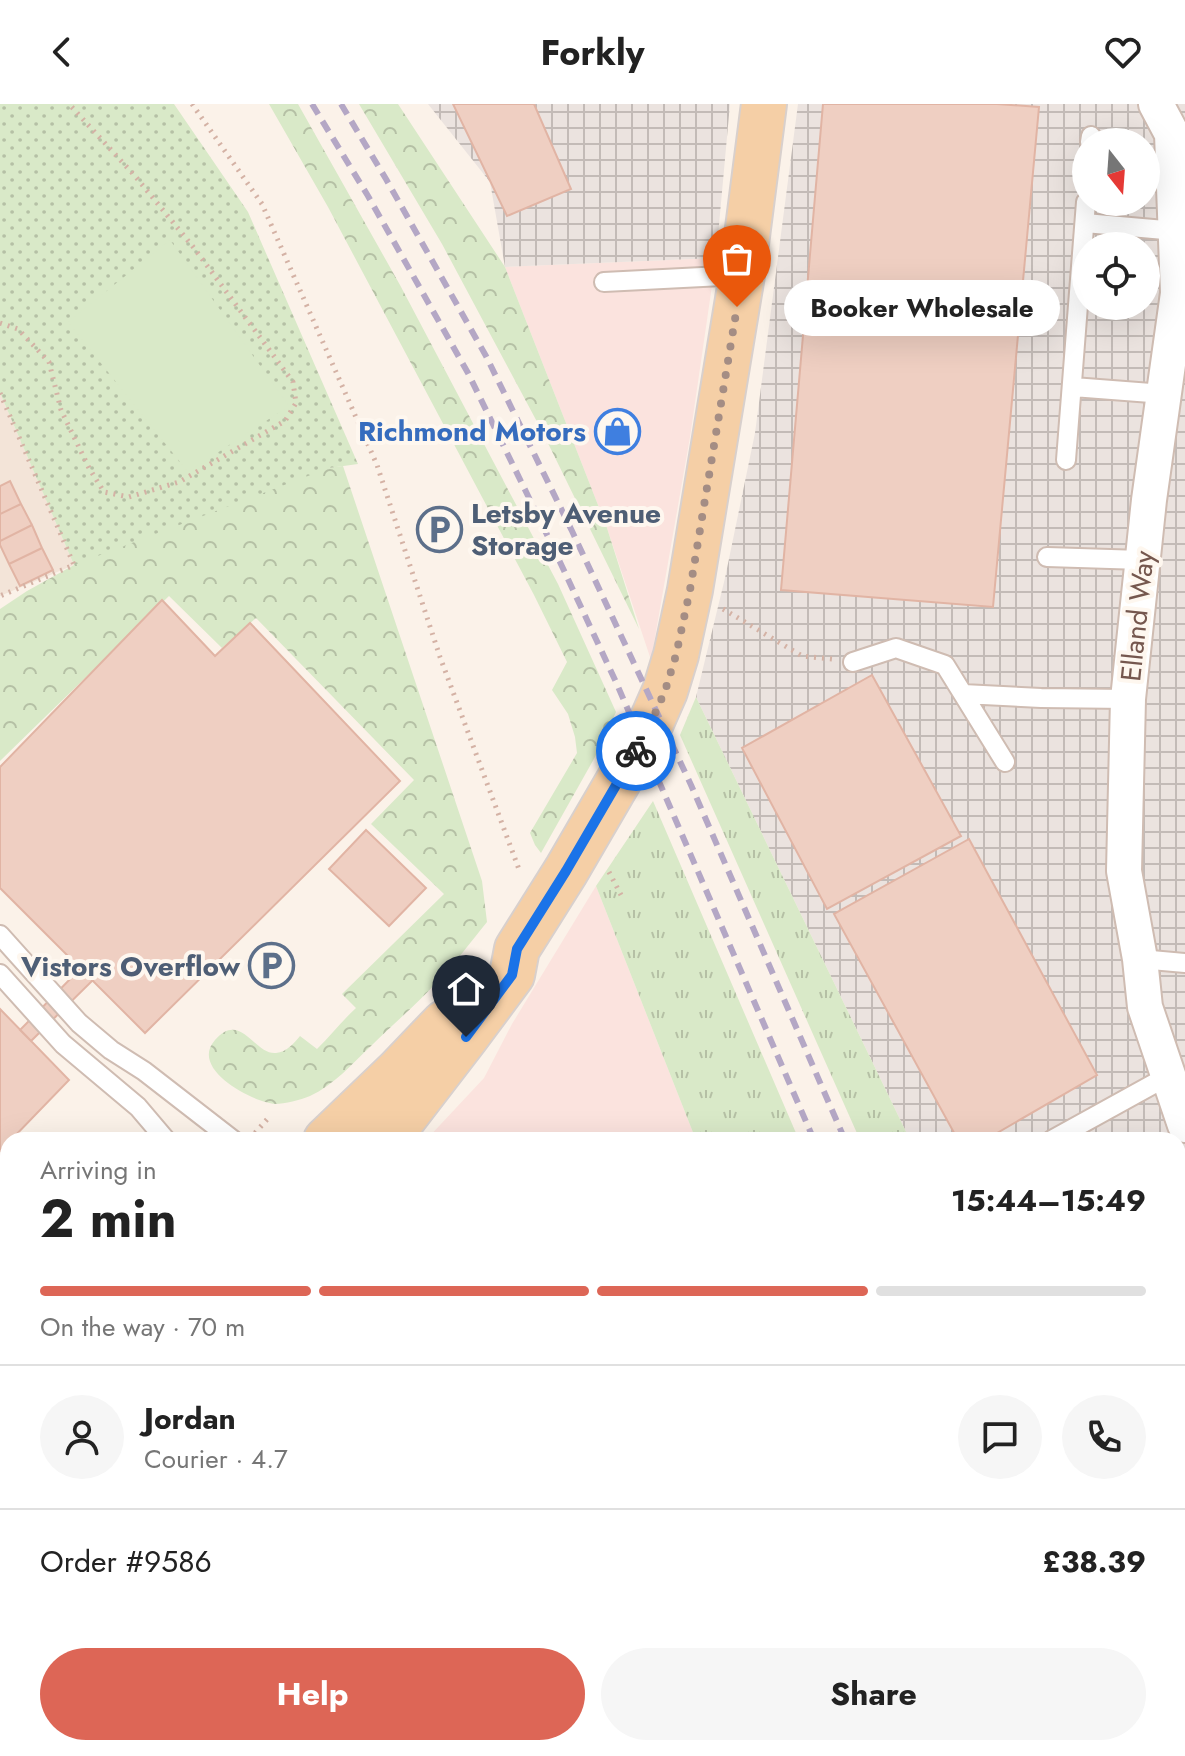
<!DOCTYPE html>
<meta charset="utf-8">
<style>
:root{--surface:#fff;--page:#f6f6f6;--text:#222;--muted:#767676;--line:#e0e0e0;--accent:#dd6656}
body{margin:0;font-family:Jost,sans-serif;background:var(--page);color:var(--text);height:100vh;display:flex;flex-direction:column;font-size:30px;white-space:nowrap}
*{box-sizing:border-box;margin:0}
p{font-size:26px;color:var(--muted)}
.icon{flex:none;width:44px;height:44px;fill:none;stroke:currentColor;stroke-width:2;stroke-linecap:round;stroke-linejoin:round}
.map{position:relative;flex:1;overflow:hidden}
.drawer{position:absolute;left:0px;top:1028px;width:1186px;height:624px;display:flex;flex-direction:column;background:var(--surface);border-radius:24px 24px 0 0;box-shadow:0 8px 32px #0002}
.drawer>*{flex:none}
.needle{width:52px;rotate:163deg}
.buttons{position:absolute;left:1072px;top:24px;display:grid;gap:16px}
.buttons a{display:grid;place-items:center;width:88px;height:88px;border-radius:50%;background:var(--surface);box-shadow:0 8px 32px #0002;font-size:40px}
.pin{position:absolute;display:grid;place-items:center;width:68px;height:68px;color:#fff;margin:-82px -34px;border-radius:50% 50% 50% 0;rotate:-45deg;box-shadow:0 0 8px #0007}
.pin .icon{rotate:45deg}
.courier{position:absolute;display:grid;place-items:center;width:80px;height:80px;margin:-40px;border:6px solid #1a73e8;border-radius:50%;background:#fff;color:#222;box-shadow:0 2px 10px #0007}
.bubble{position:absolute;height:56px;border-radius:28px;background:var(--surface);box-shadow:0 8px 32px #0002;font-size:26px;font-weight:700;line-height:56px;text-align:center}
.overview em{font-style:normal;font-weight:700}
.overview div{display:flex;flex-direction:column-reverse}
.overview{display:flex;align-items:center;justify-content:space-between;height:136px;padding:0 40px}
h1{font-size:52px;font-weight:700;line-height:60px}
.bar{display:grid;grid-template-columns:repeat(4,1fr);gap:12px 8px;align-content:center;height:96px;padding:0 40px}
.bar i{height:10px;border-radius:6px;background:var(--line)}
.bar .current{background:var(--accent)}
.bar p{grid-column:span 4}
.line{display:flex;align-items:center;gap:20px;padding:0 40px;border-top:2px solid var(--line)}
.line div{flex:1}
.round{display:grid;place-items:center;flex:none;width:84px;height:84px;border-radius:42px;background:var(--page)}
.cta{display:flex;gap:16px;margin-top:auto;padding:16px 40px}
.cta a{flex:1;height:92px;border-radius:48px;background:var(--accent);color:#fff;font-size:32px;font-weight:700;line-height:92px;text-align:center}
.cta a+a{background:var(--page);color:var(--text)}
header{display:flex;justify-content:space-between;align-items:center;height:104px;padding:0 40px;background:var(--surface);font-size:36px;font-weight:700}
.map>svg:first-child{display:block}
.residential{fill:#f3e4d8}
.commercial{fill:#fbe3de}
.industrial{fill:url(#industrial-grid);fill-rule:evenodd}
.grass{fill:url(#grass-tufts)}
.forest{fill:url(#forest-crowns)}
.park{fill:url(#park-dots)}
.garden{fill:#d9e9c8}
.building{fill:#efcfc2;stroke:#e1b4a4;stroke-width:2}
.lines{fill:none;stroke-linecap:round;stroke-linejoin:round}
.lane-casing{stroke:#cfbcb2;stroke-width:22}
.street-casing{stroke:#cfbcb2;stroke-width:38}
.primary-casing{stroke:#d8d0cd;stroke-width:48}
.path{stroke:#d4b2a5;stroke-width:5;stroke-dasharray:2 6;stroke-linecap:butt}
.lane{stroke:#fff;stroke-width:18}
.street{stroke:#fff;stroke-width:34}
.primary{stroke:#f5cfa6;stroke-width:44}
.rail{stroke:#b4a7c5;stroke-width:6;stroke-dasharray:12 8;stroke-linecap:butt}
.done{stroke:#a48d84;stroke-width:8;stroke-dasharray:0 14.4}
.route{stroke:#1a73e8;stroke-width:10}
.labels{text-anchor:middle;stroke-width:8;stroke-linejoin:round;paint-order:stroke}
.shop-label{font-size:28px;font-weight:bold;fill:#366cbe;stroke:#fef7ef;text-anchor:end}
.service-label{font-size:28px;font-weight:bold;fill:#4e5e75;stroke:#fef7ef;text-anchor:start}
.street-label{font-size:28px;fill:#75574e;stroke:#fef7ef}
</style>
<header><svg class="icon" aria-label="back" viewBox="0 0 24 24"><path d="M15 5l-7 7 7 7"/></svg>Forkly<svg class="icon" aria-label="heart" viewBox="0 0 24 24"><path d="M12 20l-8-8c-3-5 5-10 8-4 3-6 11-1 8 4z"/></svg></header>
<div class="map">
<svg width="1185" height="1652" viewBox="0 0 1185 1652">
<defs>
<pattern id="industrial-grid" width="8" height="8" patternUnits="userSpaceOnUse" patternTransform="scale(2)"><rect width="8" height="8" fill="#ebe3df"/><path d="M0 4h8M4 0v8" fill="none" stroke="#c3bbb7"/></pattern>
<pattern id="grass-tufts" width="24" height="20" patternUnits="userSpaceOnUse" patternTransform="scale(2)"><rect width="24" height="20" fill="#d9e9c8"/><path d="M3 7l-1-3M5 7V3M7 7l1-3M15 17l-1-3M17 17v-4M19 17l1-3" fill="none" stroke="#b5c0a5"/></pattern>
<pattern id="forest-crowns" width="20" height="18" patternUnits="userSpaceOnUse" patternTransform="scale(2)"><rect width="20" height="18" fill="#d9e9c8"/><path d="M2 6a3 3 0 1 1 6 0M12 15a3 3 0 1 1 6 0" fill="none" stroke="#b5c0a5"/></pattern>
<pattern id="park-dots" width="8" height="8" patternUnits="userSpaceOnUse" patternTransform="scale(2)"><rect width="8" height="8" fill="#d9e9c8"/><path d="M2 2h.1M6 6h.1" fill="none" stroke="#b5c0a5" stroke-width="1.8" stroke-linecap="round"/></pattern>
</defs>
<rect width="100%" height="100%" fill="#fbf2e9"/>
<path class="residential" d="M0,289l74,172 -74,31z"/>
<path class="commercial" d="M716,154l-26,179 -39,223 -44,-132 -102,-261z
M596,782l100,254h-270l58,-62 28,-54z
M81,1644h428l2,8h-439z
M586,1644h355l3,8h-379z"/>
<path class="industrial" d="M428,0h302l-14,154 -211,9 -15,-85z
M798,0h387v1603l-7,-15v-552h-268l-214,-443 29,-119 30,-145zM1086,38h60v60h-60zM1086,142h60v60h-60z"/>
<path class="grass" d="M696,593l214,443h-50l-180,-405z
M653,697l146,339h-103l-100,-254z
M1178,1589l7,14v49h-53l-3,-8h49z
M941,1644h119l4,8h-120z"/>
<path class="forest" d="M269,0h29l102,181 158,299 58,128 -21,45 -54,96 -6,-8 -5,-12 47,-80 -2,-16 -7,-23 -16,-24 15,-28 -33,-67 -206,-388z
M359,0h39l107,163 102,261 32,101 -96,-196 -101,-189z
M343,362l139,415 5,41c-16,20 -33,42 -51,61 -20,22 -44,42 -65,63 -19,18 -37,39 -61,50 -10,4 -25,8 -35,8 -23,-2 -86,-35 -60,-64 26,-30 39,15 61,13 11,-1 18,-10 24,-17l17,13c14,-14 24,-27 39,-41l-14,-14 102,-100 -73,-70 43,-44 -158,-162 -34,30 -53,-52 -169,165v-152l27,-18 47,-26 3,-33 89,-44z"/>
<path class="park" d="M0,0h174l74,108 110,252 -29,4 -255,97 -74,-172z"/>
<path class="garden" d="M170,136l119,166 -101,66 -120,-150z"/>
<path class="building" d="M453,0h81l37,85 -64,27z
M823,0h174l42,3 -46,500 -212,-17z
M10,377l11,23 -21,10v-28z
M21,400l11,21 -32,16v-27z
M32,421l10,23 -33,16 -9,-19v-4z
M42,444l11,22 -33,16 -11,-22z
M162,496l53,56 35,-33 150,158 -255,252 -145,-145v-121z
M872,571l89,161 -134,73 -85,-161z
M366,726l60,58 -37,38 -60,-57z
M969,735l128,236 -112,65h-27l-124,-226z
M81,864l12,12 -62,61 -11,-11z
M0,905l69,71 -58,60h-3v3l-8,8z
M1178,1123l7,15v228l-7,4z
M3,1623l5,5v16h9l-8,8h-4l-5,-4v-21z"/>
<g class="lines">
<defs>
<path id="lane" d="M1090,38l1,-6
M1085,119l91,8
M604,178l138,-7
M1073,283l91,7
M1066,356l20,-258
M1047,453l95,3
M853,558l43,-14 49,17 60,97
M963,590l78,4 87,1
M0,831l79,88 32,27 33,21 89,69
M1140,855l45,4
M0,870l63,70 75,63 28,33
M1052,1036l116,-64
M0,1601l8,8
M35,1652l7,-8"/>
<path id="street" d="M1156,0l16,30 6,159 -29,207 -21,199 -4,172 16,88 5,48 40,118
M544,1644l3,8"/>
<path id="primary" d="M326,1036l72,-69 46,-48
M382,1036l21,-21 63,-82 46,-62 5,-26 49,-78 53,-91 31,-55 15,-34 11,-36 14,-65 52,-315 22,-171
M0,1384l8,-8"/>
</defs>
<use href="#lane" class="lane-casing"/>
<use href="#street" class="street-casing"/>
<use href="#primary" class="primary-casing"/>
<path class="path" d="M192,0l70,100 115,261 63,192 80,215
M0,219l18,6 31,33 12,48 28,58 15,24 25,5 50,-15 106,-61 11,-18 -3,-21 -99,-134 -59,-72 -66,-72
M0,289l74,172 -74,31
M723,505l79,47 30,3
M609,768l12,23
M255,1029l15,-17
M0,1261l8,9
M739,1652l21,-8"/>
<use href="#lane" class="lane"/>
<use href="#street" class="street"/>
<use href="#primary" class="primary"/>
<path class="rail" d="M312,0l56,92 100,177 85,174 63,135 198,458
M341,0l45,75 100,177 86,175 119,254 154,355
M1079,1644l4,8
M1109,1644l4,8"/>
</g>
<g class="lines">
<path class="done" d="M636,647l14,-26 15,-34 11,-36 14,-65 47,-283"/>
<path class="route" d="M466,933l46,-62 5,-26 49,-78 70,-120"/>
</g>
<defs>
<symbol id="shop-ring" viewBox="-11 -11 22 22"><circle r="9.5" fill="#fef7ef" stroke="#3f7fe0" stroke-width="1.5"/><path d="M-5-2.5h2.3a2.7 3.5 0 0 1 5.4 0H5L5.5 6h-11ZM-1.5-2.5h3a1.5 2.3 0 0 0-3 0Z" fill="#3f7fe0"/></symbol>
<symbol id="parking-ring" viewBox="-11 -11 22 22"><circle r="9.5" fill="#fef7ef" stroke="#5c6f8a" stroke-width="1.5"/><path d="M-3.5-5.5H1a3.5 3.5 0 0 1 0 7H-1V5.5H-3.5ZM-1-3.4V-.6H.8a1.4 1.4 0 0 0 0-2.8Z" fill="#5c6f8a"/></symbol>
</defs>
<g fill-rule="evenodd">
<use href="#shop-ring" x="592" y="302" width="51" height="51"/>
<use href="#parking-ring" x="414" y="400" width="51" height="51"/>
<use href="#parking-ring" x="246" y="836" width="51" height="51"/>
</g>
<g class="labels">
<g class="shop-label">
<text x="586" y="337">Richmond Motors</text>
</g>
<g class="service-label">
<text x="471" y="419">Letsby Avenue<tspan x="471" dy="32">Storage</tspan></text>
<text x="240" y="872" text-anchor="end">Vistors Overflow</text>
</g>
<g class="street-label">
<text transform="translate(1137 512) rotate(-84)" y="10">Elland Way</text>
</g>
</g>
</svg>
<div class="buttons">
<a><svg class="needle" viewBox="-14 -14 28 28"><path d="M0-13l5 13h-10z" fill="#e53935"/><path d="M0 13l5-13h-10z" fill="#767676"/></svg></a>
<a><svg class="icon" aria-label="locate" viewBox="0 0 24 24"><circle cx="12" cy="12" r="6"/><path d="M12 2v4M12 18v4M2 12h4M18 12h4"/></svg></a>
</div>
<div class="pin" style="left:737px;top:203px;background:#ea580c"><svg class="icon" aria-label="bag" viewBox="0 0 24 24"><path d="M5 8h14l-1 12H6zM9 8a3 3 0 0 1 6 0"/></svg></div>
<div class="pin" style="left:466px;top:933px;background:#1f2937"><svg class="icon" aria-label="home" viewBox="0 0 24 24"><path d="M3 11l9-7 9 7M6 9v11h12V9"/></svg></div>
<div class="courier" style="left:636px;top:647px"><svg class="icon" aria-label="bike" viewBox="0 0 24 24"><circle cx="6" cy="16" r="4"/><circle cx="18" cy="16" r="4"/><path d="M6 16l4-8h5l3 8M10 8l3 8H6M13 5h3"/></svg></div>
<div class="bubble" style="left:784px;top:176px;width:276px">Booker Wholesale</div>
<section class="drawer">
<div class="overview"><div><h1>2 min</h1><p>Arriving in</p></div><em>15:44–15:49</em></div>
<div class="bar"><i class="current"></i><i class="current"></i><i class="current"></i><i></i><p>On the way · 70 m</p></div>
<div class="line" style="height:144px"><a class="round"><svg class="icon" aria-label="person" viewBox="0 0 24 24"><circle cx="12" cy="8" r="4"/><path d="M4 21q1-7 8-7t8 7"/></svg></a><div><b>Jordan</b><p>Courier · 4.7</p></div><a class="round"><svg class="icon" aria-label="chat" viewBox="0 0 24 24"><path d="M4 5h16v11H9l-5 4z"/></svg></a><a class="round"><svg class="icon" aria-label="phone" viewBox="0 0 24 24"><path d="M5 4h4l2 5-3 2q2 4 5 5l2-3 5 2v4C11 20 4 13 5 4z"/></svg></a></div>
<div class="line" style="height:104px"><div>Order #9586</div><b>£38.39</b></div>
<div class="cta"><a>Help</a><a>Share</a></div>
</section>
</div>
